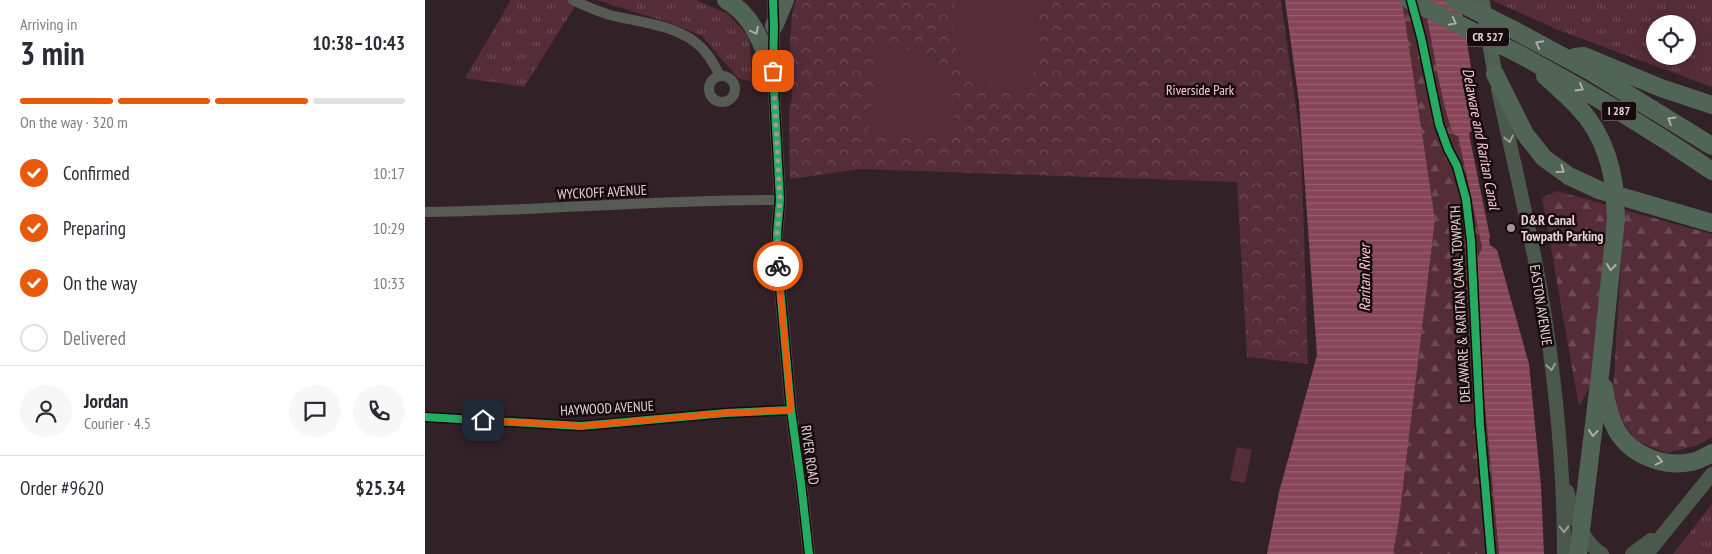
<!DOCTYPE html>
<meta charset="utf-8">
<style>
:root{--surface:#fff;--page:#f7f7f7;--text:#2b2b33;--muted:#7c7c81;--line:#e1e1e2;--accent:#ea580c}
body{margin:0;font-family:"PT Sans Narrow",sans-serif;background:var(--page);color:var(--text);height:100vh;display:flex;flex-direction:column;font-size:19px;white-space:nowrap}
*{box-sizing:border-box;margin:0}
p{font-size:16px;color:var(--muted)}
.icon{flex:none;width:28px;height:28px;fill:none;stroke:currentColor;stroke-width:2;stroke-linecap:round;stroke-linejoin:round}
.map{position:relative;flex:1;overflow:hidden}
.details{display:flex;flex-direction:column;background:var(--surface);width:425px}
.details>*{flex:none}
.controls{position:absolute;left:1221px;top:15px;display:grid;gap:10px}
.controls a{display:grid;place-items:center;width:50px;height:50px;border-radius:50%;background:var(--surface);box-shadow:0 2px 12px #0003;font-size:25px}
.pin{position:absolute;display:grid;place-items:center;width:42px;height:42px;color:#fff;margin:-21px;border-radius:10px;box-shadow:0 2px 8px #0006}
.courier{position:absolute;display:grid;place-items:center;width:50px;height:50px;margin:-25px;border:4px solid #ea580c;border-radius:50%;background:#fff;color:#222;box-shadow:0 1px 6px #0007}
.overview em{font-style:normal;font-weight:700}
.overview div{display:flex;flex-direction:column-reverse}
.overview{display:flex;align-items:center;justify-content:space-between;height:85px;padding:0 20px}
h1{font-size:32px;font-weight:700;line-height:38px}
.bar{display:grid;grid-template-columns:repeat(4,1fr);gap:8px 5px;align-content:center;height:60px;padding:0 20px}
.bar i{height:6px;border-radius:4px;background:var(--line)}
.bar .on{background:var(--accent)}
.bar p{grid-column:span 4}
.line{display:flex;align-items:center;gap:12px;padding:0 20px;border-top:1px solid var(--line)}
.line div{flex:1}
.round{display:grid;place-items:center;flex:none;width:52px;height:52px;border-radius:26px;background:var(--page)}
ol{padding:0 20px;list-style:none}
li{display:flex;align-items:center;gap:15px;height:55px}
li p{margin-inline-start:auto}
li .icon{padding:5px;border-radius:50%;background:var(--accent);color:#fff;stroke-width:4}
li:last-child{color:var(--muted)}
li i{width:28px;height:28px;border:2px solid var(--line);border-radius:50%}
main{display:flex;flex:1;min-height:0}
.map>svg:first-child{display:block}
.grass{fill:url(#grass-tufts);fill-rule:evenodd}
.forest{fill:url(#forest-firs)}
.park{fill:url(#park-crowns)}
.pitch{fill:#552d38}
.water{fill:url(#water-rules)}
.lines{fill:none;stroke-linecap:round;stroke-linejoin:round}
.minor{stroke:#565c54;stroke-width:10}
.tertiary{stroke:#565c54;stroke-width:12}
.secondary{stroke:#4b584c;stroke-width:14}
.primary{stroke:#4e5f52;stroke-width:15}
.motorway{stroke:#516556;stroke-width:18}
.motorway-bridge{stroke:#516556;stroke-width:18}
.cycleway-casing{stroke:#170b0e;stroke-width:11}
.cycleway{stroke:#26ab63;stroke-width:8}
.oneway{stroke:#b1aba9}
.oneway2{stroke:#9f9b97}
.done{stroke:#a69498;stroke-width:5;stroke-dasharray:0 9}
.route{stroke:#ea580c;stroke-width:6}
.poi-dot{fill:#a69498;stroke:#170b0e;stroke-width:2}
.labels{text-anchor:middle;stroke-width:5;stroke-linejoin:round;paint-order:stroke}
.shield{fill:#170b0e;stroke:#a69699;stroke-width:1}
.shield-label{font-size:12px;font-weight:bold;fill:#e4d1d5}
.park-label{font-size:14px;fill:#f8ccd7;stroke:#170b0e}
.street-label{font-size:14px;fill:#e4d1d5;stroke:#170b0e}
.poi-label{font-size:14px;font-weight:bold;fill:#e4d1d5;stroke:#170b0e;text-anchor:start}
.water-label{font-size:15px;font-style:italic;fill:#faced9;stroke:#170b0e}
</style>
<main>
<section class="details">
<div class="overview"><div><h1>3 min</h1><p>Arriving in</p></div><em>10:38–10:43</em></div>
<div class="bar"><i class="on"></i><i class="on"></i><i class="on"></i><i></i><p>On the way · 320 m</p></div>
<ol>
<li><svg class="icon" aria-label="check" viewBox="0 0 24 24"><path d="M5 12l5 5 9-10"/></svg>Confirmed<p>10:17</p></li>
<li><svg class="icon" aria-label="check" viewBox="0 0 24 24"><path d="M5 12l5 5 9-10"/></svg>Preparing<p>10:29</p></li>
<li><svg class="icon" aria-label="check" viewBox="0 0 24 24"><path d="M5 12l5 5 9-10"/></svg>On the way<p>10:33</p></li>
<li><i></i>Delivered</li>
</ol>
<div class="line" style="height:90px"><a class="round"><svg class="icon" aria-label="person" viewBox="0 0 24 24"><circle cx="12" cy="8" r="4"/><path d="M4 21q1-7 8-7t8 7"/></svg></a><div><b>Jordan</b><p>Courier · 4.5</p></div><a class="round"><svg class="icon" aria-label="chat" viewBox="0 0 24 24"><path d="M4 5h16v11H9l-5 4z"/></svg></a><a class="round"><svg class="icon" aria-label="phone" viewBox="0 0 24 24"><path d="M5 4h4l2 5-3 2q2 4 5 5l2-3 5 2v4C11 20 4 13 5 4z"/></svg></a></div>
<div class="line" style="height:65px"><div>Order #9620</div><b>$25.34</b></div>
</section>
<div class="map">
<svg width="1287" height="554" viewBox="0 0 1287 554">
<defs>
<pattern id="grass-tufts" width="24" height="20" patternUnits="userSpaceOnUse" patternTransform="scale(1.25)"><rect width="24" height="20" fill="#552d38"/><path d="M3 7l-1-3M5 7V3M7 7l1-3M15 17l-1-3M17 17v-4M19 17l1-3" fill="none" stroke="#6d4a54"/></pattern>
<pattern id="forest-firs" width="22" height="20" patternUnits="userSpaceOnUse" patternTransform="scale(1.25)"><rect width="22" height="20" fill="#552d38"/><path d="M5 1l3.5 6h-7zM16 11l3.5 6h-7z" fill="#6d4a54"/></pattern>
<pattern id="park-crowns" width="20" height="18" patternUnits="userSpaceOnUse" patternTransform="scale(1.25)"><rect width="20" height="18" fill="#552d38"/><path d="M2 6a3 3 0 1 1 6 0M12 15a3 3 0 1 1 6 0" fill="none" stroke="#6d4a54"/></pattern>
<pattern id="water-rules" width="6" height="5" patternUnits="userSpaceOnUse" patternTransform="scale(1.25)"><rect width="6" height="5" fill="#874558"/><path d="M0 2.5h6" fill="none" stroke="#985f6f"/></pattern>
</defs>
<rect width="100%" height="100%" fill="#322227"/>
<path class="grass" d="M86,0h68l-55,87 -59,-9z
M172,0h99l32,14 21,23 4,45 -15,-4 -36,-42 -29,-12z
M1067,0h220v87l-154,-57zM1230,24h32v32h-32z
M1287,504v50h-39z"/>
<path class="forest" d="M976,0h22l35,136 24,111 -4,7 3,110 18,190h-106l6,-34 36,-300z
M1132,191l51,14 -16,178 -13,23 -37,-208z
M1199,210l88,24v203l-16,9 -30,7 -29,-12 -25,-32z"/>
<path class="park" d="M371,0h485l20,143 7,221 -61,-7 -10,-175 -377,-13 -70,10 -1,-65 3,-17 -2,-57 2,-26z"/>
<path class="pitch" d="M609,2l4,4 -6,87h-25l-22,-11 -24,-21 -9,-23 3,-35z
M453,45l25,2 22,11 23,22 8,24 -4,35 -80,-4 -4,-4z
M812,447l15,3 -7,33 -15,-3z"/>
<path class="water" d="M860,0h116l3,14 31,206 -36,300 -6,34h-126l12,-62 38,-137 -18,-253z
M998,0h37l18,111v4l-6,6v9l-3,4 21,103 -1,2 1,6 7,5 32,114 12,122 3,68h-45l-18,-190 -5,-103 6,-14 -24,-111 -5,-2c-15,-43 -19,-89 -30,-134z"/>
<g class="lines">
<path class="minor" d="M148,0c12,6 24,11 37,15 27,7 61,9 85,27 12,9 19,21 25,34
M284 89a13 13 0 1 1 26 0a13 13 0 1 1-26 0Z
M0,212c118,-1 236,-13 355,-12
M0,417l156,9 145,-13 65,-3"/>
<path class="tertiary" d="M348,0l1,26 -1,45 7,129 -3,34 1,31 13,145 10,73 8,71"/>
<path class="secondary" d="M1073,89c14,66 30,131 42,197 15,88 24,179 24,268
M1142,491c6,21 15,51 35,63
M1207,554l19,-14
M1222,554l65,-80"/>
<path class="primary" d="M1057,0l13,74"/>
<path class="motorway" d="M301,0c28,16 35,43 47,71
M349,26l11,-26
M1087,29l78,42 122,75
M1092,53c67,36 132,75 195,118
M1150,57l9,-1 77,32 51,17
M1070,74l30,60 19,24 25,18 30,14 113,33
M1120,76c34,30 55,48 66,94
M1179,387c2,16 5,30 13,44 14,24 47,37 74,31 7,-1 14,-5 21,-9
M1153,554l23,-187 15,-149"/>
<path class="motorway-bridge" d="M984,0l108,53
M1029,0l58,29
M1186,170l3,16 2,32"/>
<defs>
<path id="cycleway" d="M348,0l1,26 -1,45 7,129 -3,34 1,31 13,145 10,73 8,71
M986,0l10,37 18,87 9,25 9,17 9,33 5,42 9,184 11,129
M0,417l156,9 145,-13 65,-3"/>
</defs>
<use href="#cycleway" class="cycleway-casing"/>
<use href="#cycleway" class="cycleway"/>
</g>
<defs><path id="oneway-chevron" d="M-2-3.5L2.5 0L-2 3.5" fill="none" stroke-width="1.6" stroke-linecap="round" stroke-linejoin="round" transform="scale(1.25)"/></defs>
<g class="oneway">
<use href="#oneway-chevron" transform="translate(1028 22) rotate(26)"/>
<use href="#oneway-chevron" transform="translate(330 31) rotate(64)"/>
<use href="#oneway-chevron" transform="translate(1114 44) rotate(-152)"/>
<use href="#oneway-chevron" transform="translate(1155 88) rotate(31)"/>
<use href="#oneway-chevron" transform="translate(1246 120) rotate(-149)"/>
<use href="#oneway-chevron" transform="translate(1136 170) rotate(36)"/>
<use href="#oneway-chevron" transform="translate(1186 267) rotate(96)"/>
<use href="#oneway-chevron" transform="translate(1168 433) rotate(97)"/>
<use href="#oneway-chevron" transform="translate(1234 461) rotate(13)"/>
</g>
<g class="oneway2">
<use href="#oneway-chevron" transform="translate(1084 139) rotate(78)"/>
<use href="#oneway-chevron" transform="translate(1126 367) rotate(82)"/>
<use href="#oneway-chevron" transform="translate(1139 529) rotate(88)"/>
</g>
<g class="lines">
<path class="done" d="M348,71l7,129 -3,34 1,32"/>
<path class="route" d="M58,420l98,6 145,-13 65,-3 -13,-144"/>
</g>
<circle class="poi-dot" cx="1086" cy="228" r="5"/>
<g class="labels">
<g class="shield">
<rect x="1042" y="27.5" width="42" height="19" rx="4"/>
<rect x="1176.5" y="101.5" width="35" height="19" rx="4"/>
</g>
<g class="shield-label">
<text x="1063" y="41">CR 527</text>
<text x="1194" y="115">I 287</text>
</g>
<g class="park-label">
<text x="775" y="95">Riverside Park</text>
</g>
<g class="street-label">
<text transform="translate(177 192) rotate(-3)" y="5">WYCKOFF AVENUE</text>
<text transform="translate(1035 304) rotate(-93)" y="5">DELAWARE &amp; RARITAN CANAL TOWPATH</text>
<text transform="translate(1116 305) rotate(81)" y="5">EASTON AVENUE</text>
<text transform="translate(182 408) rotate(-3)" y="5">HAYWOOD AVENUE</text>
<text transform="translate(385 455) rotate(82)" y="5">RIVER ROAD</text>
</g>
<g class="poi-label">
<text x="1096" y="225">D&amp;R Canal<tspan x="1096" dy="16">Towpath Parking</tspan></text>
</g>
<g class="water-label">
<text transform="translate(1056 139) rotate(79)" y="5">Delaware and Raritan Canal</text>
<text transform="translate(940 278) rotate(-90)" y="5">Raritan River</text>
</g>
</g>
</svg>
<div class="controls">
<a><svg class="icon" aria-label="locate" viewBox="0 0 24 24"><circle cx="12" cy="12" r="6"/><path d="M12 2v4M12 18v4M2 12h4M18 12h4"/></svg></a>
</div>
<div class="pin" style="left:348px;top:71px;background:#ea580c"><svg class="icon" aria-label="bag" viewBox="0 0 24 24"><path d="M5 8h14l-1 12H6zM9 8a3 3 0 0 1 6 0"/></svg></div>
<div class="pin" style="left:58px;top:420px;background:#1f2937"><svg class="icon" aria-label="home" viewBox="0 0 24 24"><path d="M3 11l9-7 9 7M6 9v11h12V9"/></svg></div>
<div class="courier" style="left:353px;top:266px"><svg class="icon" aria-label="bike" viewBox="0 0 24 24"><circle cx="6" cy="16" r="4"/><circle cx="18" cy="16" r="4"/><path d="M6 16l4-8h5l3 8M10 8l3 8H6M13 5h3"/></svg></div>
</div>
</main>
